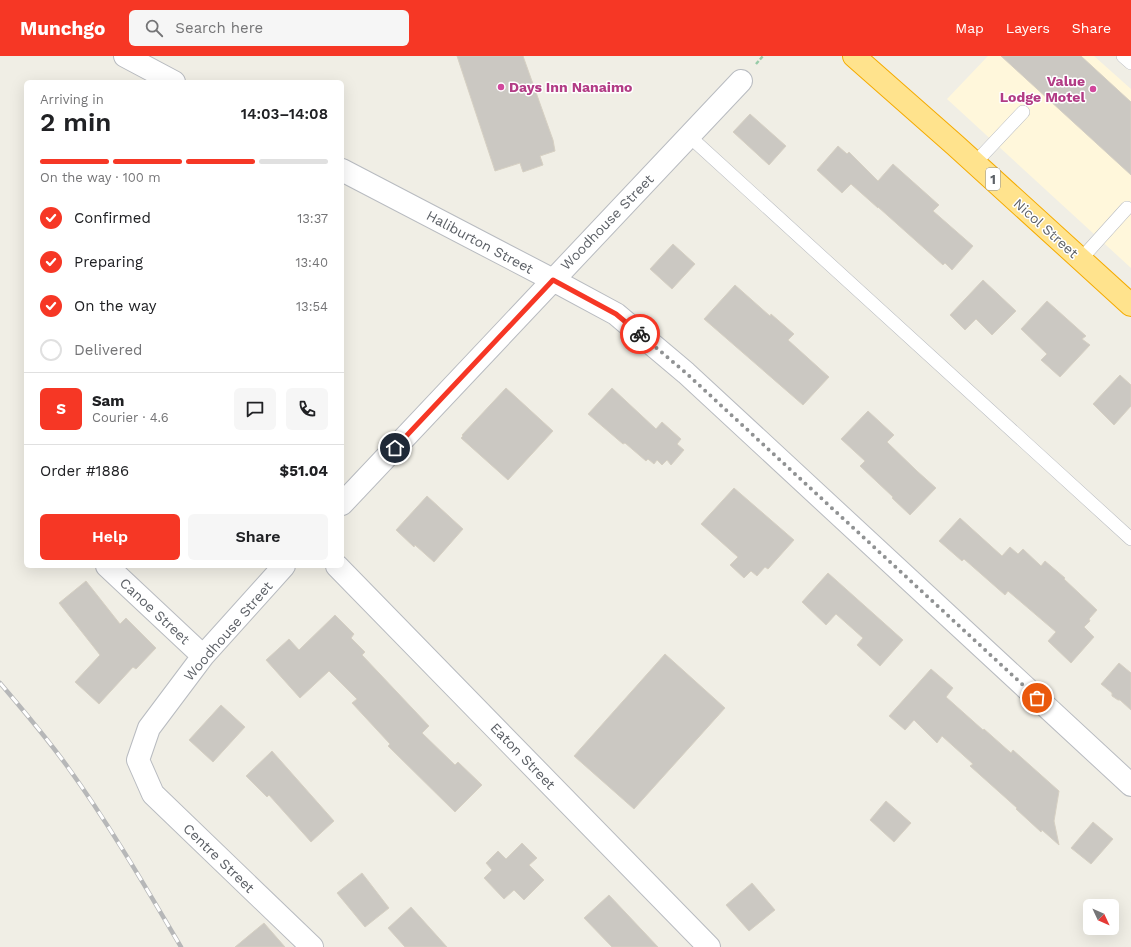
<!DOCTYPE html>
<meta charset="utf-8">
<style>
:root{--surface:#fff;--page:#f6f6f6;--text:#202124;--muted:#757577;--line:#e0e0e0;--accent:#f63725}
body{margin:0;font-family:"Work Sans",sans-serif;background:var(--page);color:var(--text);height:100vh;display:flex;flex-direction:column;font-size:15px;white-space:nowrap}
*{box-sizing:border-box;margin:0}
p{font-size:13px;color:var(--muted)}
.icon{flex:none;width:22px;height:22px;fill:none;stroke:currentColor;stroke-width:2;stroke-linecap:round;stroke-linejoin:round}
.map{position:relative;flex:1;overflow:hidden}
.sheet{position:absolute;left:24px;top:24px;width:320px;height:488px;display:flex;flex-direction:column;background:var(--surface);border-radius:6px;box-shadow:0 4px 16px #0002}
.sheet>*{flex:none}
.needle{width:26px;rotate:134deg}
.fabs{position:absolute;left:1083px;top:843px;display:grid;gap:8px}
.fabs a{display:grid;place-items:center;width:36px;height:36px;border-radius:6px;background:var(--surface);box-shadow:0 4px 16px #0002;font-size:20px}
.pin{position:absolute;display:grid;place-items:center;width:34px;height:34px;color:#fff;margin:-17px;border:2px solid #fff;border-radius:50%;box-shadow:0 1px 4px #0007}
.courier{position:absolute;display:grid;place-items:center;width:40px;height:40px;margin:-20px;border:3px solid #f63725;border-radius:50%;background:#fff;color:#222;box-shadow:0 1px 5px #0007}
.overview em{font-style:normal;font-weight:600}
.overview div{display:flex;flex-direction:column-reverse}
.overview{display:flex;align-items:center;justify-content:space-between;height:68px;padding:0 16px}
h1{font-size:26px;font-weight:600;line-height:30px}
.bar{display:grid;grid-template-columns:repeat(4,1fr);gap:6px 4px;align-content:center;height:48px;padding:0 16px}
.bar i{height:5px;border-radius:3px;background:var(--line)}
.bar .current{background:var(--accent)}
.bar p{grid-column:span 4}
.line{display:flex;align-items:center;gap:10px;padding:0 16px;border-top:1px solid var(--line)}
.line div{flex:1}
.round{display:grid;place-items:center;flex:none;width:42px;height:42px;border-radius:6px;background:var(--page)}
ol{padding:0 16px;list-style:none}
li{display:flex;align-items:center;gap:12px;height:44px}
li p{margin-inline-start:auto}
li .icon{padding:4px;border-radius:50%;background:var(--accent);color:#fff;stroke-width:4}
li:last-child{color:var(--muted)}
li i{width:22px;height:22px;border:2px solid var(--line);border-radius:50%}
.button{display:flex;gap:8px;margin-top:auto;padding:8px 16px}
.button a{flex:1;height:46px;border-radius:6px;background:var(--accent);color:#fff;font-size:16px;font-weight:600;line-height:46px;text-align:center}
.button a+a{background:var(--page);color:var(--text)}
header{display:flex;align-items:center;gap:24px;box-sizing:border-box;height:56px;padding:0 20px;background:var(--accent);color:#fff}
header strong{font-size:19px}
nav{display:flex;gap:22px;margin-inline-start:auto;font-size:14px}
.search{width:280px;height:36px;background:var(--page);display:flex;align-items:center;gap:10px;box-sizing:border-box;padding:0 14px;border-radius:6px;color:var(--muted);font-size:15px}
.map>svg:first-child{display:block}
.commercial{fill:#fff7db}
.building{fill:#cbc8c2;stroke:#d6d0c3}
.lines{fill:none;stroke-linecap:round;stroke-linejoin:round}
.lane-casing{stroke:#b8bbc0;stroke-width:14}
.street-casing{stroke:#b8bbc0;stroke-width:24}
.highway-casing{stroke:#f5ab00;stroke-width:24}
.path{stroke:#98cba8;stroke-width:2.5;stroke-dasharray:4 2;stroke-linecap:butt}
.lane{stroke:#fff;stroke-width:13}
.street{stroke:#fff;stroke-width:22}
.highway{stroke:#ffe38d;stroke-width:22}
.rail-casing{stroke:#b6b7b8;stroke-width:4.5}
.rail{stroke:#fff;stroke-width:3;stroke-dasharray:9;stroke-linecap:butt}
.done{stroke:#909293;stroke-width:4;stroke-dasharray:0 7.2}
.route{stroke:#f63725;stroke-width:5}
.hotel-dot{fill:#d1479c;stroke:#fff;stroke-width:1.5}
.labels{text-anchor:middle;stroke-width:3;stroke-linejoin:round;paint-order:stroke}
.shield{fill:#fff;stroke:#8e9095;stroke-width:1}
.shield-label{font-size:13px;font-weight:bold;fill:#5d6167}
.hotel-label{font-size:14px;font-weight:bold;fill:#b23c85;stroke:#fff;text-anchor:end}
.street-label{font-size:14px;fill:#5d6167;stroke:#fff}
</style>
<header>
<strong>Munchgo</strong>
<div class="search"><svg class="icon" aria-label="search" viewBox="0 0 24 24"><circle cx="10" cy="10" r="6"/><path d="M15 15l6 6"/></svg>Search here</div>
<nav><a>Map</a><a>Layers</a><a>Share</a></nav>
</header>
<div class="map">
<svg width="1131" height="891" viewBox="0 0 1131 891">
<rect width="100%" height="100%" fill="#f0eee5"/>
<path class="commercial" d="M988,0h106l37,33v179l-184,-169z"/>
<path class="building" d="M457,0h66l30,84 2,11 -15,5 3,9 -20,7 -3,-9 -25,8z
M1001,0h80l50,46v73z
M750,58l36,32 -17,19 -36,-33z
M838,90l9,8 2,-2 29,29 15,-17 46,41 -6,6 40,35 -21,24 -7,-7 -2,2 -65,-58v1l-27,-24 -9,9 -25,-23z
M673,188l22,20 -23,25 -22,-20z
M983,224l33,31 -24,24 -16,-16 -11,11 -15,-15z
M735,229l35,31 1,-2 23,20 -6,6 41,37 -26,28 -99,-86z
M1047,245l39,35 -4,3 8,6 -30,32 -19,-17 6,-6 -26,-25z
M1120,319l11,10v21l-17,19 -21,-21z
M506,332l47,43 -45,49 -47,-42 2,-2 -1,-1z
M612,332l44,41 6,-7 19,17 -4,5 7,6 -13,15 -4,-5 -5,5 -5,-5 -3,4 -6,-5 -2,2 -21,-18 -2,1 -35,-30z
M868,355l26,24 -7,7 30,29 19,17 -26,27 -18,-17 1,-1 -33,-31 5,-5 -24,-22z
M734,432l60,52 -26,29 -3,-2 -8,9 -6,-5 -7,7 -14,-13 8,-8 -37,-33z
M427,440l36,33 -29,33 -19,-17 -1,2 -18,-17z
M960,462l42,38 8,-9 8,7 5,-5 18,17 4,-5 20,17 -1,1 33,31 -8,9 1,2 -6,6 10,10 -23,26 -23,-22 8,-9 -48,-41 -3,4 -41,-36 -2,2 -23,-20z
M828,517l75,67 -23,26 -23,-21 6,-7 -27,-24 -10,11 -24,-23z
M86,525l34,43 6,-6 30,30 -20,21 -3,-2 -34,37 -24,-22 25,-27 -41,-52z
M335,559l19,19 -3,4 14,14 -3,3 67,71 -7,7 33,32 3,-3 24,23 -27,27 -67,-66 2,-2 -38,-41 5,-4 -28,-28 -29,27 -34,-38 23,-21 10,11z
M665,598l60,54 -91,101 -60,-53z
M1119,607l12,10v37l-11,-10h-2l-6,-4v-3l-11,-9z
M931,613l22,19 -7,9 37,33 1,-1 27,24 2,-3 46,41 -5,30 5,24 -17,-15 -1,2 -25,-23 1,-1 -47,-42 3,-2 -31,-28 -5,7 -23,-23 -9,10 -16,-14z
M221,649l24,22 -32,35 -24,-22z
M272,695l62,70 -23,21 -42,-47 -2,2 -21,-21z
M886,745l25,22 -17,19 -24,-22z
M1093,766l20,17 -22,25 -20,-16z
M522,787l15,15 -8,7 15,15 -20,20 -10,-10 -10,9 -20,-21 8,-8 -6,-7 12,-12 8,8z
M362,817l27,35 -24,19 -28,-34z
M752,827l23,27 -26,21 -23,-26z
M609,839l49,52h-46l-28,-29z
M411,851l36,40h-42l-17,-19z
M264,867l21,24h-50z"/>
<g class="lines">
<defs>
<path id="lane" d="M1123,0l8,7
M689,80l442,403
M975,107l48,-51
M1081,203l46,-51"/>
<path id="street" d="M125,0l49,26
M342,114l211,110 63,34 70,59 445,412
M342,448l399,-423
M107,510l96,90
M284,510l-81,90 -54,72 -11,32 15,34 159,153
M337,510l372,381"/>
<path id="highway" d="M854,0l101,89 176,160"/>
</defs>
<use href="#lane" class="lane-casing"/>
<use href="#street" class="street-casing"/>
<use href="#highway" class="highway-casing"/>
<path class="path" d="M756,8l7,-8"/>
<use href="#lane" class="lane"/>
<use href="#street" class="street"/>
<use href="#highway" class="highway"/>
<defs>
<path id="rail" d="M0,627c23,27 46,54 67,83 42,58 78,120 114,181"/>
</defs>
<use href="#rail" class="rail-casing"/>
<use href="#rail" class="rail"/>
</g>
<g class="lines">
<path class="done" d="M640,278l46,39 351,325"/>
<path class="route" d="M395,392l158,-168 63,34 24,20"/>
</g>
<g class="hotel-dot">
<circle cx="501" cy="31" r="4"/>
<circle cx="1093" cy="33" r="4"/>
</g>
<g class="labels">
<rect class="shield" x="986" y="112" width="14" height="22" rx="3"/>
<g class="shield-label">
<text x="993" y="128">1</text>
</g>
<g class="hotel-label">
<text x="1085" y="30">Value<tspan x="1085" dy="16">Lodge Motel</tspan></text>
<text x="509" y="36" text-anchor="start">Days Inn Nanaimo</text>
</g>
<g class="street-label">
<text transform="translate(607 166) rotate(-46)" y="5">Woodhouse Street</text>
<text transform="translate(1046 172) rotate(42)" y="5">Nicol Street</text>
<text transform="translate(480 186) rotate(28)" y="5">Haliburton Street</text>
<text transform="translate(155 555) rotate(43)" y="5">Canoe Street</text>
<text transform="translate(228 575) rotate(-49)" y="5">Woodhouse Street</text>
<text transform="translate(523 700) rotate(46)" y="5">Eaton Street</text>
<text transform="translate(219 802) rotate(44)" y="5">Centre Street</text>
</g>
</g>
</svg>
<div class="fabs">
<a><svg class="needle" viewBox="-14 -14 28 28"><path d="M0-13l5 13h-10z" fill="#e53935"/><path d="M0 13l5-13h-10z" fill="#757577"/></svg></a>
</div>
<div class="pin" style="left:1037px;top:642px;background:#ea580c"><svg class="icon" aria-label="bag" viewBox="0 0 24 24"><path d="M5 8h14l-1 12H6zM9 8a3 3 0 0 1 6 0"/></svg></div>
<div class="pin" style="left:395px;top:392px;background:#1f2937"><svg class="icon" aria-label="home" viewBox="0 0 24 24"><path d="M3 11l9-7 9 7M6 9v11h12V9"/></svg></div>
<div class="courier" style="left:640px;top:278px"><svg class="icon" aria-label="bike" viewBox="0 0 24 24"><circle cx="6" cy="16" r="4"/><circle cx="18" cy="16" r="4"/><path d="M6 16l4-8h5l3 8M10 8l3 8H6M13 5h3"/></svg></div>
<section class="sheet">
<div class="overview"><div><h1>2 min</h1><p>Arriving in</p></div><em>14:03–14:08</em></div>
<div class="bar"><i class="current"></i><i class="current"></i><i class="current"></i><i></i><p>On the way · 100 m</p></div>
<ol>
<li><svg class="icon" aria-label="check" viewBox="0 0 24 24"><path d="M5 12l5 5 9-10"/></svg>Confirmed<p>13:37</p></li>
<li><svg class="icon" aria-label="check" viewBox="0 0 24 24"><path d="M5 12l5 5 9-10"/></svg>Preparing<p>13:40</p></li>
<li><svg class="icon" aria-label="check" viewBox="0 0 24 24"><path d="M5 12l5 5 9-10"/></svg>On the way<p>13:54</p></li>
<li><i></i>Delivered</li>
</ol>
<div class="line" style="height:72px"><b class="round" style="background:var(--accent);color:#fff">S</b><div><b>Sam</b><p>Courier · 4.6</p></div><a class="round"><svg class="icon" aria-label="chat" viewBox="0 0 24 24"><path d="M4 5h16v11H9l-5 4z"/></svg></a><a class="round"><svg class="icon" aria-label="phone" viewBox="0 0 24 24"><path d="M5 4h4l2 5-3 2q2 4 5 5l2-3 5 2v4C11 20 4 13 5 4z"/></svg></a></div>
<div class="line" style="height:52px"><div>Order #1886</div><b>$51.04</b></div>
<div class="button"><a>Help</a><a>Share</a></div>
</section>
</div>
